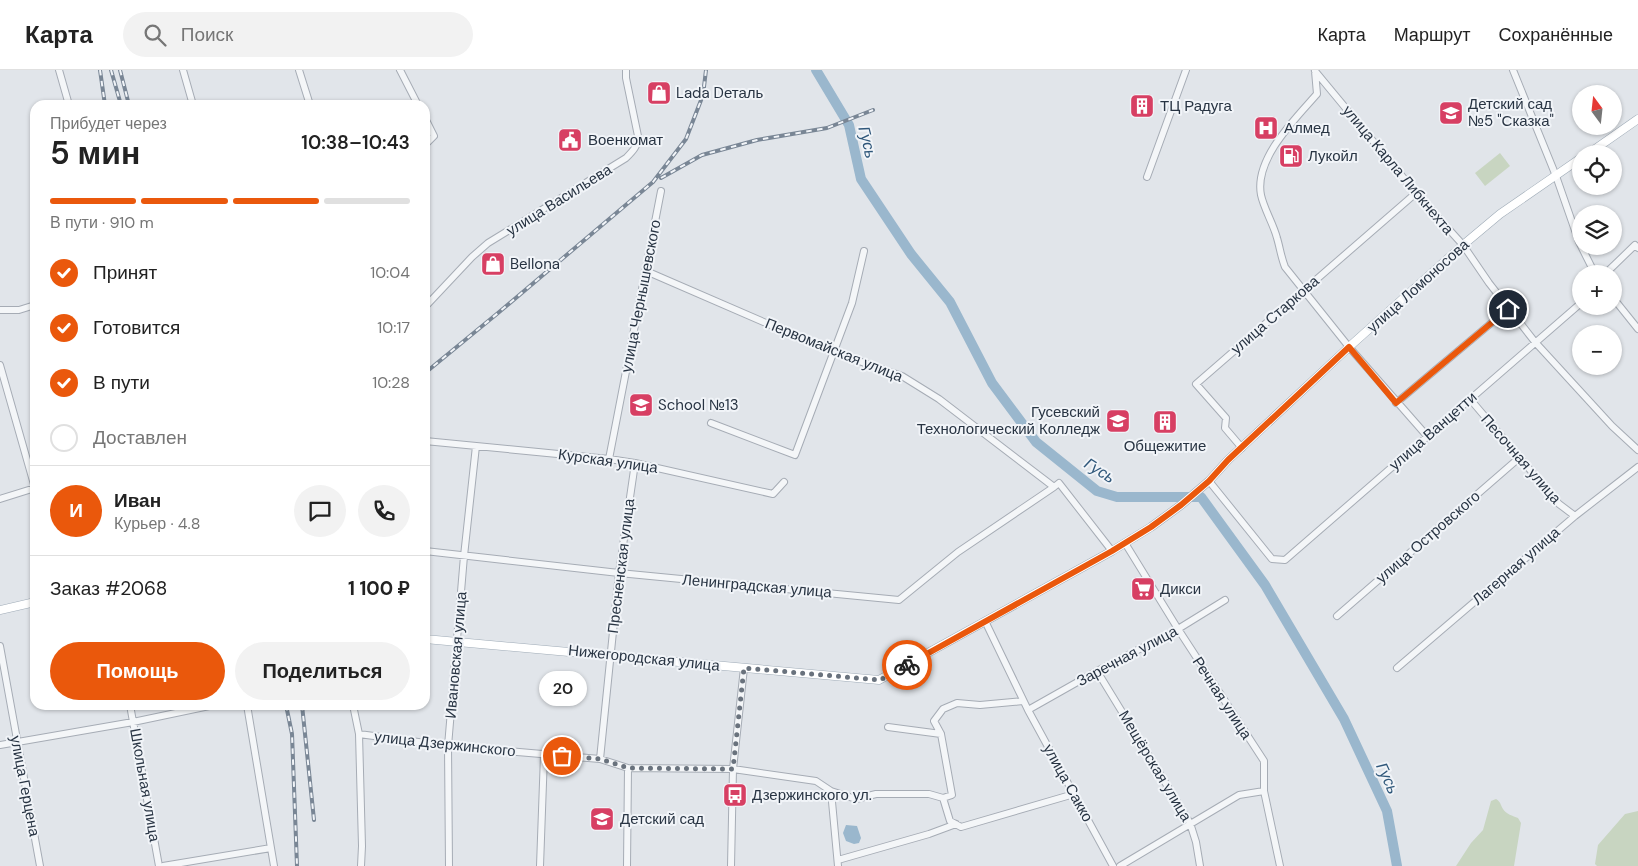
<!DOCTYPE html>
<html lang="ru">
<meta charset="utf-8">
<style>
:root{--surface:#fff;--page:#f2f2f2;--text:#222;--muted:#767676;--line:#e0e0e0;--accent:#ea580c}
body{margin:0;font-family:"DM Sans",sans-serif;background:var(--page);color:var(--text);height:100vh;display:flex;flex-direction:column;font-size:19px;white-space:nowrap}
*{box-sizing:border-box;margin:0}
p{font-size:16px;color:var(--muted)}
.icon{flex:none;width:28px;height:28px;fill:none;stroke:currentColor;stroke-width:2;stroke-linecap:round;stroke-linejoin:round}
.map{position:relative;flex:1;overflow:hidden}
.side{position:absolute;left:30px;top:30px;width:400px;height:610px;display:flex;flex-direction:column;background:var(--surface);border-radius:15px;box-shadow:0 1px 4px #0004}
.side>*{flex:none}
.needle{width:32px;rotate:345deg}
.controls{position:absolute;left:1572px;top:15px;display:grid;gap:10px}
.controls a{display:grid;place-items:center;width:50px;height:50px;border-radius:50%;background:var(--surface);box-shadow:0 1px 4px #0004;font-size:25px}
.pin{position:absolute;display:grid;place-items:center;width:42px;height:42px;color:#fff;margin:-21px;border:2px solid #fff;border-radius:50%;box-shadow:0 1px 5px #0007}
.courier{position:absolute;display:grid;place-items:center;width:50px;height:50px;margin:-25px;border:4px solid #ea580c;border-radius:50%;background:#fff;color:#222;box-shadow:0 1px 6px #0007}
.bubble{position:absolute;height:35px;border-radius:18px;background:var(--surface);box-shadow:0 1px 4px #0004;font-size:16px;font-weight:600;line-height:35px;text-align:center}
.headline em{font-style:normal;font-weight:600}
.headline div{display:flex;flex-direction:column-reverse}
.headline{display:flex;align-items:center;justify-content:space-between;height:85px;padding:0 20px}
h1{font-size:32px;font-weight:600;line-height:38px}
.bar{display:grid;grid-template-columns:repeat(4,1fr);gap:8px 5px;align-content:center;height:60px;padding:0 20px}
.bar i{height:6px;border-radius:4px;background:var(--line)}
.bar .current{background:var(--accent)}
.bar p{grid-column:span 4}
.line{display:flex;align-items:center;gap:12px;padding:0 20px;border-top:1px solid var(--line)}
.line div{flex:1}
.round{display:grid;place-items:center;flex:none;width:52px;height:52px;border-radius:26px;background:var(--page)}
ol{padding:0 20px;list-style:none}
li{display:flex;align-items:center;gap:15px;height:55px}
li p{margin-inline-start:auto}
li .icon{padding:5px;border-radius:50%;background:var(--accent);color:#fff;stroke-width:4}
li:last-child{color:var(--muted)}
li i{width:28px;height:28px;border:2px solid var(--line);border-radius:50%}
.button{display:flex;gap:10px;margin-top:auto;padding:10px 20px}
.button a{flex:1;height:58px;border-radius:30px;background:var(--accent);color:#fff;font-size:20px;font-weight:600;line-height:58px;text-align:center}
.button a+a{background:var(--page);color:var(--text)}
header{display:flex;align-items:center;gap:30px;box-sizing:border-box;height:70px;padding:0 25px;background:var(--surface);border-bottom:1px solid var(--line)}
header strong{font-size:24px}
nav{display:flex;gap:28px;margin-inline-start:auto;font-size:18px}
.search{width:350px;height:45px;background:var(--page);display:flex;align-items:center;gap:12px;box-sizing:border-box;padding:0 18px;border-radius:28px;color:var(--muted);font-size:19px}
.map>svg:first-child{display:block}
.green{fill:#c8d5c1}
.water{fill:#9ab7cd}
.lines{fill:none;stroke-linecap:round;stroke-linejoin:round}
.river{stroke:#9ab7cd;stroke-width:10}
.minor-casing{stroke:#a6acb5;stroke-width:8}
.major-casing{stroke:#9fabb7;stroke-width:9}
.minor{stroke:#f4f6f8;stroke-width:6}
.major{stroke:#fff;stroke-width:8}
.rail-casing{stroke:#798695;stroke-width:4}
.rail{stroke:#f1f4f8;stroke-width:2;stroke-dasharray:5.5;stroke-linecap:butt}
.done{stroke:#69727d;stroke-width:5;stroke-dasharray:0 9}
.route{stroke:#ea580c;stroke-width:6}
.labels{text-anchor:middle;stroke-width:4;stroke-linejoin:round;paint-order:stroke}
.poi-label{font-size:15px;fill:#283443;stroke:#f1f4f8;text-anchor:start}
.street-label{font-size:15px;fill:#283443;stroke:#f1f4f8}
.water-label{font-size:16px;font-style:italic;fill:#2f577a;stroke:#f1f4f8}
</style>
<header>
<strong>Карта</strong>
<div class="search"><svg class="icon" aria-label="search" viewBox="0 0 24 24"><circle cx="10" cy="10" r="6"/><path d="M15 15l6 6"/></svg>Поиск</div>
<nav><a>Карта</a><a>Маршрут</a><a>Сохранённые</a></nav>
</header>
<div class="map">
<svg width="1638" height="796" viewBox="0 0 1638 796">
<rect width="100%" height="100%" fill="#e1e5ea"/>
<path class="green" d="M1500,83l10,13 -25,20 -10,-13z
M1496,729c5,3 4,5 7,10 3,5 10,7 15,9l3,5 -7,43h-58l15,-23 12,-13 8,-29z
M1638,741v55h-41l-2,-2 3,-19 27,-31z"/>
<path class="water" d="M846,755l11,1 4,12 -2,5 -5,1 -8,-3 -3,-8z"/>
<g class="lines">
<path class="river" d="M816,0l33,55 12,54 50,75 39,48 42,81 44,59 61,49 20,6h84l64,88 79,134 43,92 10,55"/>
<defs>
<path id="minor" d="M59,0l10,35
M183,0l10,35
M299,0l11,35
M400,0l18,35
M1513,0l43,106 23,66 16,32
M1315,1l101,122 47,52 26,38 46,59 77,84 26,24
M1315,1l2,23c-22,25 -63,65 -56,101 3,14 12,28 16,43 3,10 4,19 8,29l64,80 78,89
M425,48l9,18 -9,9
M1147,107l39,-107
M646,201l187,81 69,24 37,23 115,88 5,-4 53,68
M1605,204l30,-29 3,3
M1614,229l24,30
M425,237l47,-50 16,-14 138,-85c7,-7 12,-12 12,-22l-12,-58v-8
M0,240h19l16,-5
M0,295l35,123 -35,11
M1470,329l89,105 16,12
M1396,333l112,-94
M711,353l84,32 57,-152 12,-52
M425,371l184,18 26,4 138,31 11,-12
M1242,378l-17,-20 1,-10 -30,-34 220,-191
M609,389l52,-268
M1209,411l63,78 13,1 296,-257
M1125,473l53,86 86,132v30l16,75
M425,481l194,22 280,27 59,-48 96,-65
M1337,546l182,-158
M985,551l43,89 85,156
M0,576l40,220
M1397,598l178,-152 63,-49
M1097,601l93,152 6,19 4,24
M130,635l29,161
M247,635l27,161
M353,635l6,29 3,112 -1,20
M1028,640l69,-39 81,-42 47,-29
M888,657l53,7
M359,664l89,12 152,13 28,9 105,1 83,12 15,10 25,8 20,-5h53l14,4 7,23 11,6 113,-33
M0,675l133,-23 81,-17
M600,689l19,-186 16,-110
M831,721l7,75
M943,728l9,-3 -11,-61 -7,-13 9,-12 14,-6 23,2 43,-4
M838,790l91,-26 27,-10
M163,796l108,-18
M449,796l-1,-120 16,-190 12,-110
M540,796l4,-111
M627,796l1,-98
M731,796l2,-97 11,-101
M1120,796l119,-71 25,-4"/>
<path id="major" d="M1588,84l50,-35
M0,540l35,-8
M425,569l454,41 233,-129 39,-24 30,-22 28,-24 19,-21 121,-113 114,-102 37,-31 81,-56"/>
</defs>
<use href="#minor" class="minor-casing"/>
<use href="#major" class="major-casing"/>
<use href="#minor" class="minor"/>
<use href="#major" class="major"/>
<defs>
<path id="rail" d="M100,0l5,35
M111,0l10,35
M120,0l9,35
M661,108l41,-23 55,-15 70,-12 46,-18
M425,303l73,-60 155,-131 33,-43 17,-44 3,-25
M286,635l6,29 5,132
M302,635l12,115"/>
</defs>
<use href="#rail" class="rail-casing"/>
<use href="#rail" class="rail"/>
</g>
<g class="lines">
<path class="done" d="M562,686l38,3 28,9 105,1 11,-101 136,12 27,-15"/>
<path class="route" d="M907,595l205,-114 39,-24 30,-22 28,-24 19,-21 121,-113 47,56 112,-94"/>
</g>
<defs>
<symbol id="shop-square" viewBox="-11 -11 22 22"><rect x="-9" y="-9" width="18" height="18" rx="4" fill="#d73f63" stroke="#f1f4f8"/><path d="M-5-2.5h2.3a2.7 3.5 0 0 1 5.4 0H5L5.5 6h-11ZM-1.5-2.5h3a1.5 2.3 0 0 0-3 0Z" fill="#fff"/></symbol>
<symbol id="building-square" viewBox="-11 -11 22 22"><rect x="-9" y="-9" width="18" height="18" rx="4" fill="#d73f63" stroke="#f1f4f8"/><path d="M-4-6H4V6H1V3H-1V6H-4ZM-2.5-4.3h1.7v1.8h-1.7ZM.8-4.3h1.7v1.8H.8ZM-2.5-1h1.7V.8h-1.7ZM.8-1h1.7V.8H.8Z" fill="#fff"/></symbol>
<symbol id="school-square" viewBox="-11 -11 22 22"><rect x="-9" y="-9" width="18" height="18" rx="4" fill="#d73f63" stroke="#f1f4f8"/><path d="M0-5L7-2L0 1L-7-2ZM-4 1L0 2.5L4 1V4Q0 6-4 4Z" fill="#fff"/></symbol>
<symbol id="hospital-square" viewBox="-11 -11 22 22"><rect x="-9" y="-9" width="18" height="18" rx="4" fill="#d73f63" stroke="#f1f4f8"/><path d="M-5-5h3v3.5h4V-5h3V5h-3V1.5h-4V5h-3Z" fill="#fff"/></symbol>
<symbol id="civic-square" viewBox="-11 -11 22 22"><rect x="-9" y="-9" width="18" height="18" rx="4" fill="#d73f63" stroke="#f1f4f8"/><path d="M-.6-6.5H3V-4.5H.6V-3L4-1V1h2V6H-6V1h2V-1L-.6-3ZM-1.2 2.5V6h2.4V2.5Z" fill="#fff"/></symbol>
<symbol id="fuel-square" viewBox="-11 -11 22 22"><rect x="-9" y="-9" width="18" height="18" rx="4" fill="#d73f63" stroke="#f1f4f8"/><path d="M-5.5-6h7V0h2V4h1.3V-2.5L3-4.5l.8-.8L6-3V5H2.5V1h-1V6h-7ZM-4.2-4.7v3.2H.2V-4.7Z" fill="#fff"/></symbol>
<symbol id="university-square" viewBox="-11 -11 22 22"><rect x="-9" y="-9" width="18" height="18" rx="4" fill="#d73f63" stroke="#f1f4f8"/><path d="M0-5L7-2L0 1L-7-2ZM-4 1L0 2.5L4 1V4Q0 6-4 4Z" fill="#fff"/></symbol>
<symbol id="supermarket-square" viewBox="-11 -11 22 22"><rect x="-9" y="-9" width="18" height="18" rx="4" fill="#d73f63" stroke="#f1f4f8"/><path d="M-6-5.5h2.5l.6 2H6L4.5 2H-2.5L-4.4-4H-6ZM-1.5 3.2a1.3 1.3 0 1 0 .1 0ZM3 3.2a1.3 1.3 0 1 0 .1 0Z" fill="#fff"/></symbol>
<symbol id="bus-square" viewBox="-11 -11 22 22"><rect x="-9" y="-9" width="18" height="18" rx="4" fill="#d73f63" stroke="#f1f4f8"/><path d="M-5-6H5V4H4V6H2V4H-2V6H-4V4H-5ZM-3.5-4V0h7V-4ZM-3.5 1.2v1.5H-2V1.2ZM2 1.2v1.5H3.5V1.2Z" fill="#fff"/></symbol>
</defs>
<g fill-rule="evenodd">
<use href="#shop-square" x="645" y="9" width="28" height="28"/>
<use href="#building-square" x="1128" y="22" width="28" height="28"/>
<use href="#school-square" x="1437" y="29" width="28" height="28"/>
<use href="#hospital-square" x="1252" y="44" width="28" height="28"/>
<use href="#civic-square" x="556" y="56" width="28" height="28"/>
<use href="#fuel-square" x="1277" y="72" width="28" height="28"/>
<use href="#shop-square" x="479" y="180" width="28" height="28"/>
<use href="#school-square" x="627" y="321" width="28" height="28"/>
<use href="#university-square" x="1104" y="337" width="28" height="28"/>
<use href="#building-square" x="1151" y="338" width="28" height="28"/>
<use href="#supermarket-square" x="1129" y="505" width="28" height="28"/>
<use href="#bus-square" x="721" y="711" width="28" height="28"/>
<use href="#school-square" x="588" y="735" width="28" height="28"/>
</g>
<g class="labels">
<g class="poi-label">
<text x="676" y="28">Lada Dеталь</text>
<text x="1468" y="39">Детский сад<tspan x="1468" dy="17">№5 "Сказка"</tspan></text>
<text x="1160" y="41">ТЦ Радуга</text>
<text x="1284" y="63">Алмед</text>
<text x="588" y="75">Военкомат</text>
<text x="1308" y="91">Лукойл</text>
<text x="510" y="199">Bellona</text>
<text x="658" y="340">School №13</text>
<text x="1100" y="347" text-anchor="end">Гусевский<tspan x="1100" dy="17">Технологический Колледж</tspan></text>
<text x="1165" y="381" text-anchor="middle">Общежитие</text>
<text x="1160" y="524">Дикси</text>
<text x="752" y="730">Дзержинского ул.</text>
<text x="620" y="754">Детский сад</text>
</g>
<g class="street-label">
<text transform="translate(1398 100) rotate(50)" y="5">улица Карла Либкнехта</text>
<text transform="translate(559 130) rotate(-32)" y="5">улица Васильева</text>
<text transform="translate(1418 216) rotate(-42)" y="5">улица Ломоносова</text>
<text transform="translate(641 226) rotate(-79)" y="5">улица Чернышевского</text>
<text transform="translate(1275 245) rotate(-41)" y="5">улица Старкова</text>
<text transform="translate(834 280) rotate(22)" y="5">Первомайская улица</text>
<text transform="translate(1433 361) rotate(-41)" y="5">улица Ванцетти</text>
<text transform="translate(1521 389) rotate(49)" y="5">Песочная улица</text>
<text transform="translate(608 391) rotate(8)" y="5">Курская улица</text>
<text transform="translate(1428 467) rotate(-41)" y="5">улица Островского</text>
<text transform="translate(621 496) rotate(-83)" y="5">Пресненская улица</text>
<text transform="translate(1516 496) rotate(-41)" y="5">Лагерная улица</text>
<text transform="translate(757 516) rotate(5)" y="5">Ленинградская улица</text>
<text transform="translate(456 585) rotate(-85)" y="5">Ивановская улица</text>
<text transform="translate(1127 586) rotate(-28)" y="5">Заречная улица</text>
<text transform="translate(644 588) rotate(6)" y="5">Нижегородская улица</text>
<text transform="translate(1222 628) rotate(57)" y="5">Речная улица</text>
<text transform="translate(445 674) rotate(6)" y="5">улица Дзержинского</text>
<text transform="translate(1155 696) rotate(59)" y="5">Мещёрская улица</text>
<text transform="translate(1068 713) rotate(61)" y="5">улица Сакко</text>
<text transform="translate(145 715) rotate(80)" y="5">Школьная улица</text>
<text transform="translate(25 716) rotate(79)" y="5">улица Герцена</text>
</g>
<g class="water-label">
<text transform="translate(868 72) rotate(76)" y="6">Гусь</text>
<text transform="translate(1100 400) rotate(32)" y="6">Гусь</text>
<text transform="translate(1388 708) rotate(65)" y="6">Гусь</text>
</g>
</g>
</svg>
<div class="controls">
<a><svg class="needle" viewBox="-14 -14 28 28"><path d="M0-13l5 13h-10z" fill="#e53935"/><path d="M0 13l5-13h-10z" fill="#767676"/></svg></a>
<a><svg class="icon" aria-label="locate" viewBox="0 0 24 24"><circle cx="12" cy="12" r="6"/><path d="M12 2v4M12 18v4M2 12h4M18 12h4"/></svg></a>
<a><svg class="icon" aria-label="layers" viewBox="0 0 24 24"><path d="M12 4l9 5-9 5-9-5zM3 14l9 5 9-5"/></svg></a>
<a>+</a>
<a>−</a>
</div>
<div class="pin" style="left:562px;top:686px;background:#ea580c"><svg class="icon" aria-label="bag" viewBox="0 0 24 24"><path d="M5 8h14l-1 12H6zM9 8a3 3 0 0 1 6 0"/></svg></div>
<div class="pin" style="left:1508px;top:239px;background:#1f2937"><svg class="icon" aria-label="home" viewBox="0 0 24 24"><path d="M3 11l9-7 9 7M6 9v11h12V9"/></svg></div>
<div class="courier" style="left:907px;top:595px"><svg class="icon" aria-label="bike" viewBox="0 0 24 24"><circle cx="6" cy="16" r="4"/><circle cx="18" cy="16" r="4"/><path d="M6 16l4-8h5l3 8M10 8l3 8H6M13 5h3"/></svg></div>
<div class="bubble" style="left:539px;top:601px;width:48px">20</div>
<section class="side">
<div class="headline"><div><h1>5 мин</h1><p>Прибудет через</p></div><em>10:38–10:43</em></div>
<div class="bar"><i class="current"></i><i class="current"></i><i class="current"></i><i></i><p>В пути · 910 m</p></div>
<ol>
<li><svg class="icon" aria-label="check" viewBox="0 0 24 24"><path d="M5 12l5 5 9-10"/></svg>Принят<p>10:04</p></li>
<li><svg class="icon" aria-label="check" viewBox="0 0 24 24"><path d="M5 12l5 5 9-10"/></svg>Готовится<p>10:17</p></li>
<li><svg class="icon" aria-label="check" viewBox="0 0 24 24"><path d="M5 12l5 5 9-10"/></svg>В пути<p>10:28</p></li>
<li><i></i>Доставлен</li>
</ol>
<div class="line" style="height:90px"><b class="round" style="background:var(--accent);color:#fff">И</b><div><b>Иван</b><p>Курьер · 4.8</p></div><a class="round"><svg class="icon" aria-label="chat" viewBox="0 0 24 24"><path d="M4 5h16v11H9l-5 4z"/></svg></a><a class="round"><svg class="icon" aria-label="phone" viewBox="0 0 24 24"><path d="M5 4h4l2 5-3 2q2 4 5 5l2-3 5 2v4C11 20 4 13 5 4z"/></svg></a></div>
<div class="line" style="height:65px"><div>Заказ #2068</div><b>1 100 ₽</b></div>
<div class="button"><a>Помощь</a><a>Поделиться</a></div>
</section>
</div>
